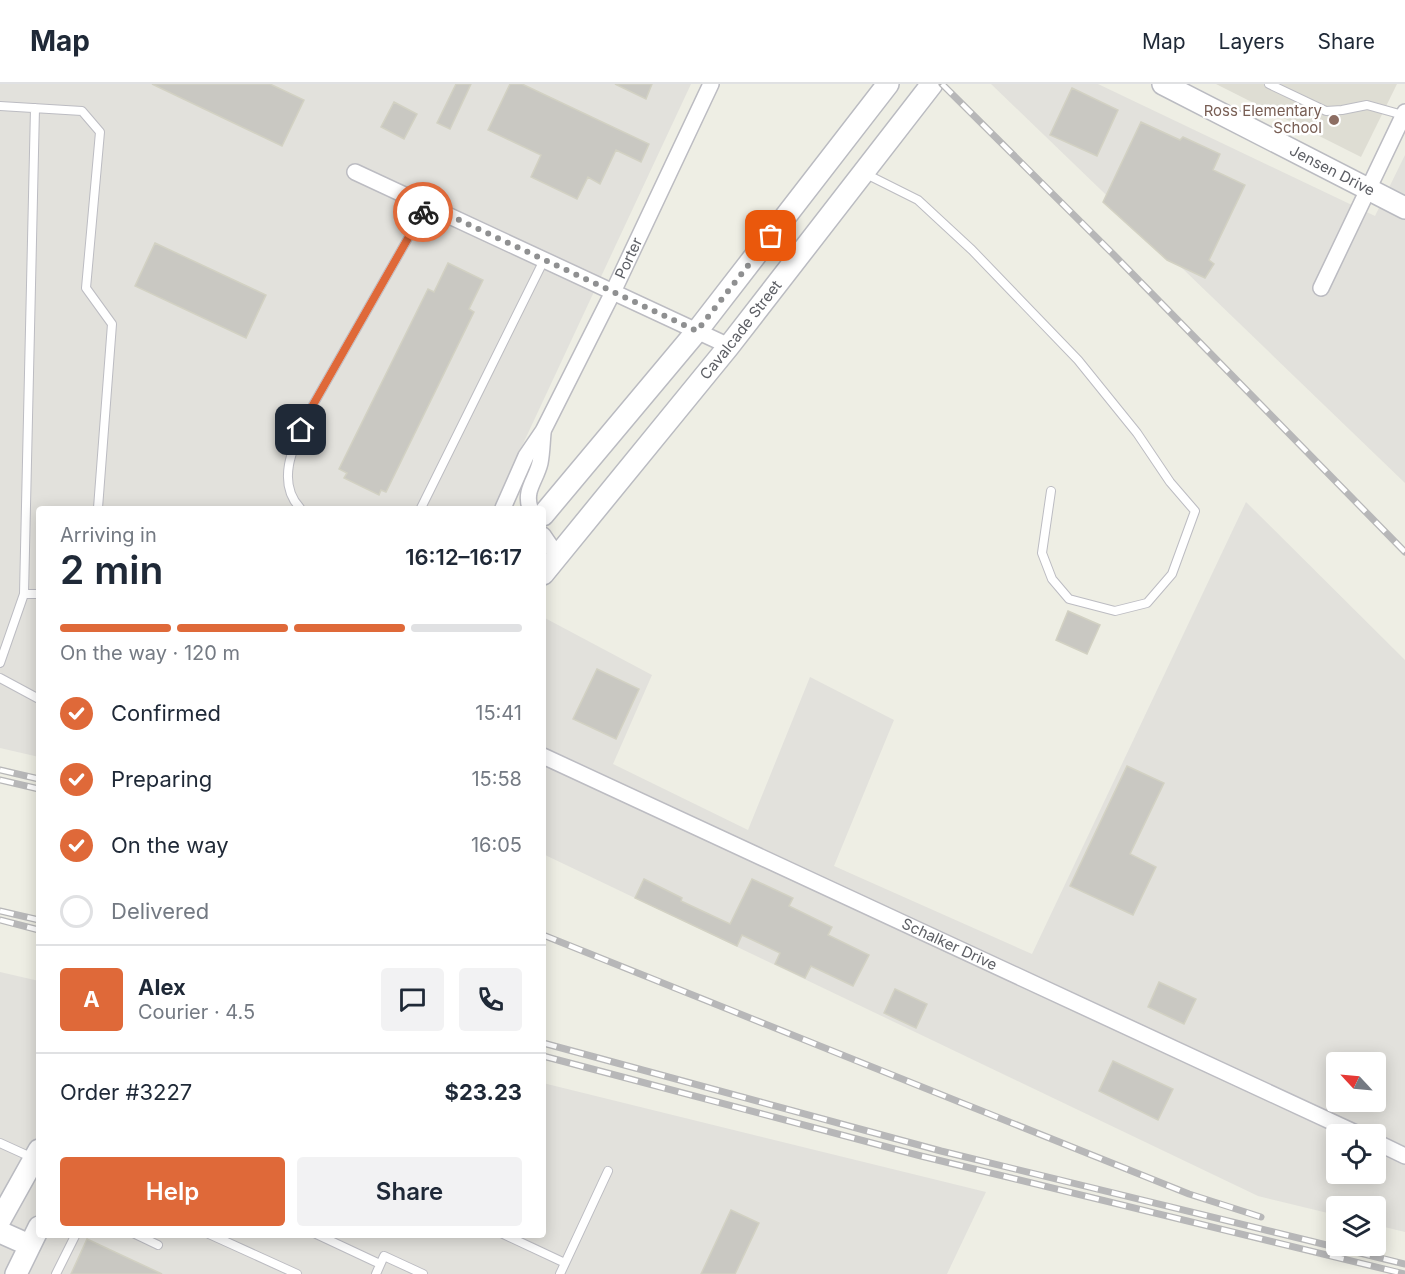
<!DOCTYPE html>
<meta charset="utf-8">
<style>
:root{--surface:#fff;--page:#f2f2f3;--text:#1f2937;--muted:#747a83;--line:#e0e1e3;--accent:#df6939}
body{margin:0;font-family:Inter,sans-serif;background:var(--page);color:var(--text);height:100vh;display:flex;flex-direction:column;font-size:22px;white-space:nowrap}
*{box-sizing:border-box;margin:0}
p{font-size:20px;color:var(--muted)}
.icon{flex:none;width:33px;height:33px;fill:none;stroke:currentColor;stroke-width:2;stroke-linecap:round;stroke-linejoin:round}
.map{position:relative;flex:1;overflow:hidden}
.panel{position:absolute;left:36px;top:422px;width:510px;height:732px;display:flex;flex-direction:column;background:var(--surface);border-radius:6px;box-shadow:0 3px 15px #0003}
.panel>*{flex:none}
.needle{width:39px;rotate:296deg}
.fabs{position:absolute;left:1326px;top:968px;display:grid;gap:12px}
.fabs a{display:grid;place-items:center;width:60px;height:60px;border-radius:6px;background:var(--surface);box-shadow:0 3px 15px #0003;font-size:30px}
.pin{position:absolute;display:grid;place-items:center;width:51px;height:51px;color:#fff;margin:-26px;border-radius:12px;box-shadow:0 3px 9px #0006}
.courier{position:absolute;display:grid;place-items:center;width:60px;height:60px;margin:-30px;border:4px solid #df6939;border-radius:50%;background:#fff;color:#222;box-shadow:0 2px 8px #0007}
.headline em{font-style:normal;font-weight:600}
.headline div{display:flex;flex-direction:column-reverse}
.headline{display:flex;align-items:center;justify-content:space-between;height:102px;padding:0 24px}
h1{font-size:39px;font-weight:600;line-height:45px}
.bar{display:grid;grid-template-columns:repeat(4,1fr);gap:9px 6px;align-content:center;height:72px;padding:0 24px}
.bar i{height:8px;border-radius:4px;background:var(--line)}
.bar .current{background:var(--accent)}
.bar p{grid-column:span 4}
.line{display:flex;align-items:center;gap:15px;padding:0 24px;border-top:2px solid var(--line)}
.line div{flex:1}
.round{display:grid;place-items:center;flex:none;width:63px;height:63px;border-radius:6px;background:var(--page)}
ol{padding:0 24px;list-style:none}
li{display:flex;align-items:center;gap:18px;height:66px}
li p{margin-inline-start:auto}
li .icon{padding:6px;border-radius:50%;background:var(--accent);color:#fff;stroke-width:4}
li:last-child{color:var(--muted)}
li i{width:33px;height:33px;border:3px solid var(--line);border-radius:50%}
.cta{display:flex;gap:12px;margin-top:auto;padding:12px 24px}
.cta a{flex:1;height:69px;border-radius:6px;background:var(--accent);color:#fff;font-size:24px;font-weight:600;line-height:69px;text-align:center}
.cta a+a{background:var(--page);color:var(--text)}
header{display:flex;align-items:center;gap:36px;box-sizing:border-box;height:84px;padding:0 30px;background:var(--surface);border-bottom:2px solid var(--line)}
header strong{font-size:28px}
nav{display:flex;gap:33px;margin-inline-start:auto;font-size:21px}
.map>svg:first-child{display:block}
.industrial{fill:#e2e1dc;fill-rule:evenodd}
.education{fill:#deddd3}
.building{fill:#c9c8c2;stroke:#d2d1c3;stroke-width:1.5}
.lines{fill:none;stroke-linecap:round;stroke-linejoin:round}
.service-casing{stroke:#bcbcc2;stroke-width:10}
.minor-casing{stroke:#bcbcc2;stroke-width:18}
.secondary-casing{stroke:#babbc1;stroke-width:24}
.service{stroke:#fff;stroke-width:8}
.minor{stroke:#fff;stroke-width:15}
.secondary{stroke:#fff;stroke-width:21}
.rail-casing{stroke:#b7b7b8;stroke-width:7}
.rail{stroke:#fff;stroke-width:4.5;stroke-dasharray:14;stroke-linecap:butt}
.done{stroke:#8f9091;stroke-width:6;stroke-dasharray:0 10.8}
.route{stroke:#df6939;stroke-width:8}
.education-dot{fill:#8d6e63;stroke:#fff;stroke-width:2}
.labels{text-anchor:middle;stroke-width:5;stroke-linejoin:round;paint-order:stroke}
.education-label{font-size:15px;fill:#785e54;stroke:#fff;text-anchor:end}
.street-label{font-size:15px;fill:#5c5e64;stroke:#fff}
</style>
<header>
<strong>Map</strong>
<nav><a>Map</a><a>Layers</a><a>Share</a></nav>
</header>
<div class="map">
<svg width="1405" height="1190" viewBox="0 0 1405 1190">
<rect width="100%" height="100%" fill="#eeeee4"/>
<path class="industrial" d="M0,0h691l-198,424h-454v249l-39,-9z
M991,0h107l277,132 30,-61v328z
M1246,418l159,158v572l-29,-7v-19h-40v9l-78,-19 -715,-342v-237l109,58 -39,89 135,66 62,-153 84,43 -60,146 198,88zM1336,978h40v39h-40zM1336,1050h40v39h-40z
M0,888l39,9v253h504v-151l443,109 -39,82h-947z"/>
<path class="education" d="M1216,0h181l-36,73z"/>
<path class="building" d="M152,0h118l34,16 -22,46z
M456,0h15l-21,45 -13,-6z
M510,0h12l127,60 -8,18 -25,-12 -16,34 -12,-7 -11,22 -46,-22 10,-22 -53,-25z
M615,0h37l-6,15z
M1072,4l46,22 -21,46 -47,-21z
M394,18l23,12 -13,25 -23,-12z
M1141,38l39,18 3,-3 37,17 -7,16 32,15 -36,75 5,4 -9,14 -38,-18 -64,-58z
M155,159l111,52 -20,43 -111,-52z
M448,179l35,17 -14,29 5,3 -88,180 -5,-2 -2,5 -35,-17 3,-5 -8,-4 89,-180 6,3z
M1068,527l32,14 -13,29 -31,-14z
M597,585l42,20 -23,50 -43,-20z
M1127,682l37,17 -34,71 26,13 -23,48 -63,-29z
M644,795l38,19 -1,3 49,23 22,-45 41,19 -4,8 43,21 -4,8 41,20 -16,31 -42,-20 -6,12 -30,-14 5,-11 -38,-18 -5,11 -102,-48z
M1159,898l37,17 -12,25 -36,-17z
M895,905l32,15 -11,24 -32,-15z
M1113,977l60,28 -15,31 -59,-29z
M731,1126l28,13 -24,51h-34z
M87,1155l75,35h-91z"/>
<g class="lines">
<defs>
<path id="service" d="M1269,0l57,27 16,-1 25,-5 36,10
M0,22l82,5 18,21 -14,156 26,36 -14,184
M864,89l54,27 54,50 106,110 59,73 33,49 25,29 -23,63 -25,29 -32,8 -46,-12 -17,-20 -10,-26 9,-62
M300,424c-26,-28 -4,-67 9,-96l118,-207
M421,424l123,-248
M24,510h15
M0,579l24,-69 11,-486
M0,594l39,21
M0,1059l33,15
M135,1150l23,11
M209,1150l88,40
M316,1150l64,30
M503,1150l62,29
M56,1190l20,-40
M376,1190l8,-18 39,18
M560,1190l48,-103"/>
<g id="minor">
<path d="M355,88l374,174"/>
<path d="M1321,204l84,-176"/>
<path id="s1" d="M503,424l23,-52 17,-25 70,-139 98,-208"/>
<path d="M530,424c-6,-18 6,-28 10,-45 2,-10 2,-20 3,-30"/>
<path d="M543,451l15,22"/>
<path id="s2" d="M543,672l815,378"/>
<path d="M1376,1058l29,14"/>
</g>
<g id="secondary">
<path id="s3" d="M1163,0l242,124"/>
<path d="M543,431l154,-184 191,-247"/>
<path id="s4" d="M543,490l186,-228 203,-262"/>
<path d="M0,1136l39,-70"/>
<path d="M0,1148l29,13"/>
<path d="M16,1190l23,-47"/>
</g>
</defs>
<use href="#service" class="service-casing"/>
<use href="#minor" class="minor-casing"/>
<use href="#secondary" class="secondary-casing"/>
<use href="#service" class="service"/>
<use href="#minor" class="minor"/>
<use href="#secondary" class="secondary"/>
<defs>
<path id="rail" d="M942,0l172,171 291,297
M0,686l39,9
M0,696l39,9
M0,827l39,9
M0,836l39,10
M543,851l646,259 72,23
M543,959l398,108 464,113
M543,972l378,100 484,118"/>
</defs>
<use href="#rail" class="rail-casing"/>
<use href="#rail" class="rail"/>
</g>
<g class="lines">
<path class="done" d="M423,128l4,-7 270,126 74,-95"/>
<path class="route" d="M301,346l8,-18 114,-200"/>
</g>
<circle class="education-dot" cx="1334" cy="36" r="6"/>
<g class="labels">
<g class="education-label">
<text x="1322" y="32">Ross Elementary<tspan x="1322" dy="17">School</tspan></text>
</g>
<g class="street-label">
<text dy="5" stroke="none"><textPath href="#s3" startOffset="190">Jensen Drive</textPath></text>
<text dy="5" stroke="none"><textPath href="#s1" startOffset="280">Porter</textPath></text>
<text dy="5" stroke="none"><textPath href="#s4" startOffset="314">Cavalcade Street</textPath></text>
<text dy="5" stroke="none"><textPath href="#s2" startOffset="448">Schalker Drive</textPath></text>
</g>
</g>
</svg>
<div class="fabs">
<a><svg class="needle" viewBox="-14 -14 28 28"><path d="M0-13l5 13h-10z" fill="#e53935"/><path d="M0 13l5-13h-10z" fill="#747a83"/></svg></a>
<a><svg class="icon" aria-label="locate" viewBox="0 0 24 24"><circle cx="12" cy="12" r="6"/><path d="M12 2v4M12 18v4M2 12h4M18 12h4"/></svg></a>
<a><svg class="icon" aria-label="layers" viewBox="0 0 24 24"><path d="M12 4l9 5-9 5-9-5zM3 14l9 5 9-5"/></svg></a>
</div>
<div class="pin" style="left:771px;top:152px;background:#ea580c"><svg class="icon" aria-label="bag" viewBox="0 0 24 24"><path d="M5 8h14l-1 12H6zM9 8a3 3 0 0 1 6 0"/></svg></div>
<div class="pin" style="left:301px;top:346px;background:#1f2937"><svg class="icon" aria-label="home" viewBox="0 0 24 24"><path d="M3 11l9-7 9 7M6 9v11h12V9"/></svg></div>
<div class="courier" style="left:423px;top:128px"><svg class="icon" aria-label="bike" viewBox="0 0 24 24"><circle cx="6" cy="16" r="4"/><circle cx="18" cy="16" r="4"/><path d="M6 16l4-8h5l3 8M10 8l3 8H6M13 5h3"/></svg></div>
<section class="panel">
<div class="headline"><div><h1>2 min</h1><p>Arriving in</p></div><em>16:12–16:17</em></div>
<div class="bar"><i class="current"></i><i class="current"></i><i class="current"></i><i></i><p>On the way · 120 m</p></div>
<ol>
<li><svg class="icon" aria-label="check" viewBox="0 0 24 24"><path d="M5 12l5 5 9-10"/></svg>Confirmed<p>15:41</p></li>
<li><svg class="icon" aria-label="check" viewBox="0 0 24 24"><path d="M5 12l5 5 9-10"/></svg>Preparing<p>15:58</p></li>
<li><svg class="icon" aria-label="check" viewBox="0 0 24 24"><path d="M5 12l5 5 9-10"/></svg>On the way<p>16:05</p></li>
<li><i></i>Delivered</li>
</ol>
<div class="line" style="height:108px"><b class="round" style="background:var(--accent);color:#fff">A</b><div><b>Alex</b><p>Courier · 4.5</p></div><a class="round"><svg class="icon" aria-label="chat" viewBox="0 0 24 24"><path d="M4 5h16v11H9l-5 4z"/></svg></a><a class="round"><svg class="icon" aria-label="phone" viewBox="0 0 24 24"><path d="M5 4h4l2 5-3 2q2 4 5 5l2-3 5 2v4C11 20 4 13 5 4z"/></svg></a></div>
<div class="line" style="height:78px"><div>Order #3227</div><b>$23.23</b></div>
<div class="cta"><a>Help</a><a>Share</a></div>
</section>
</div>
